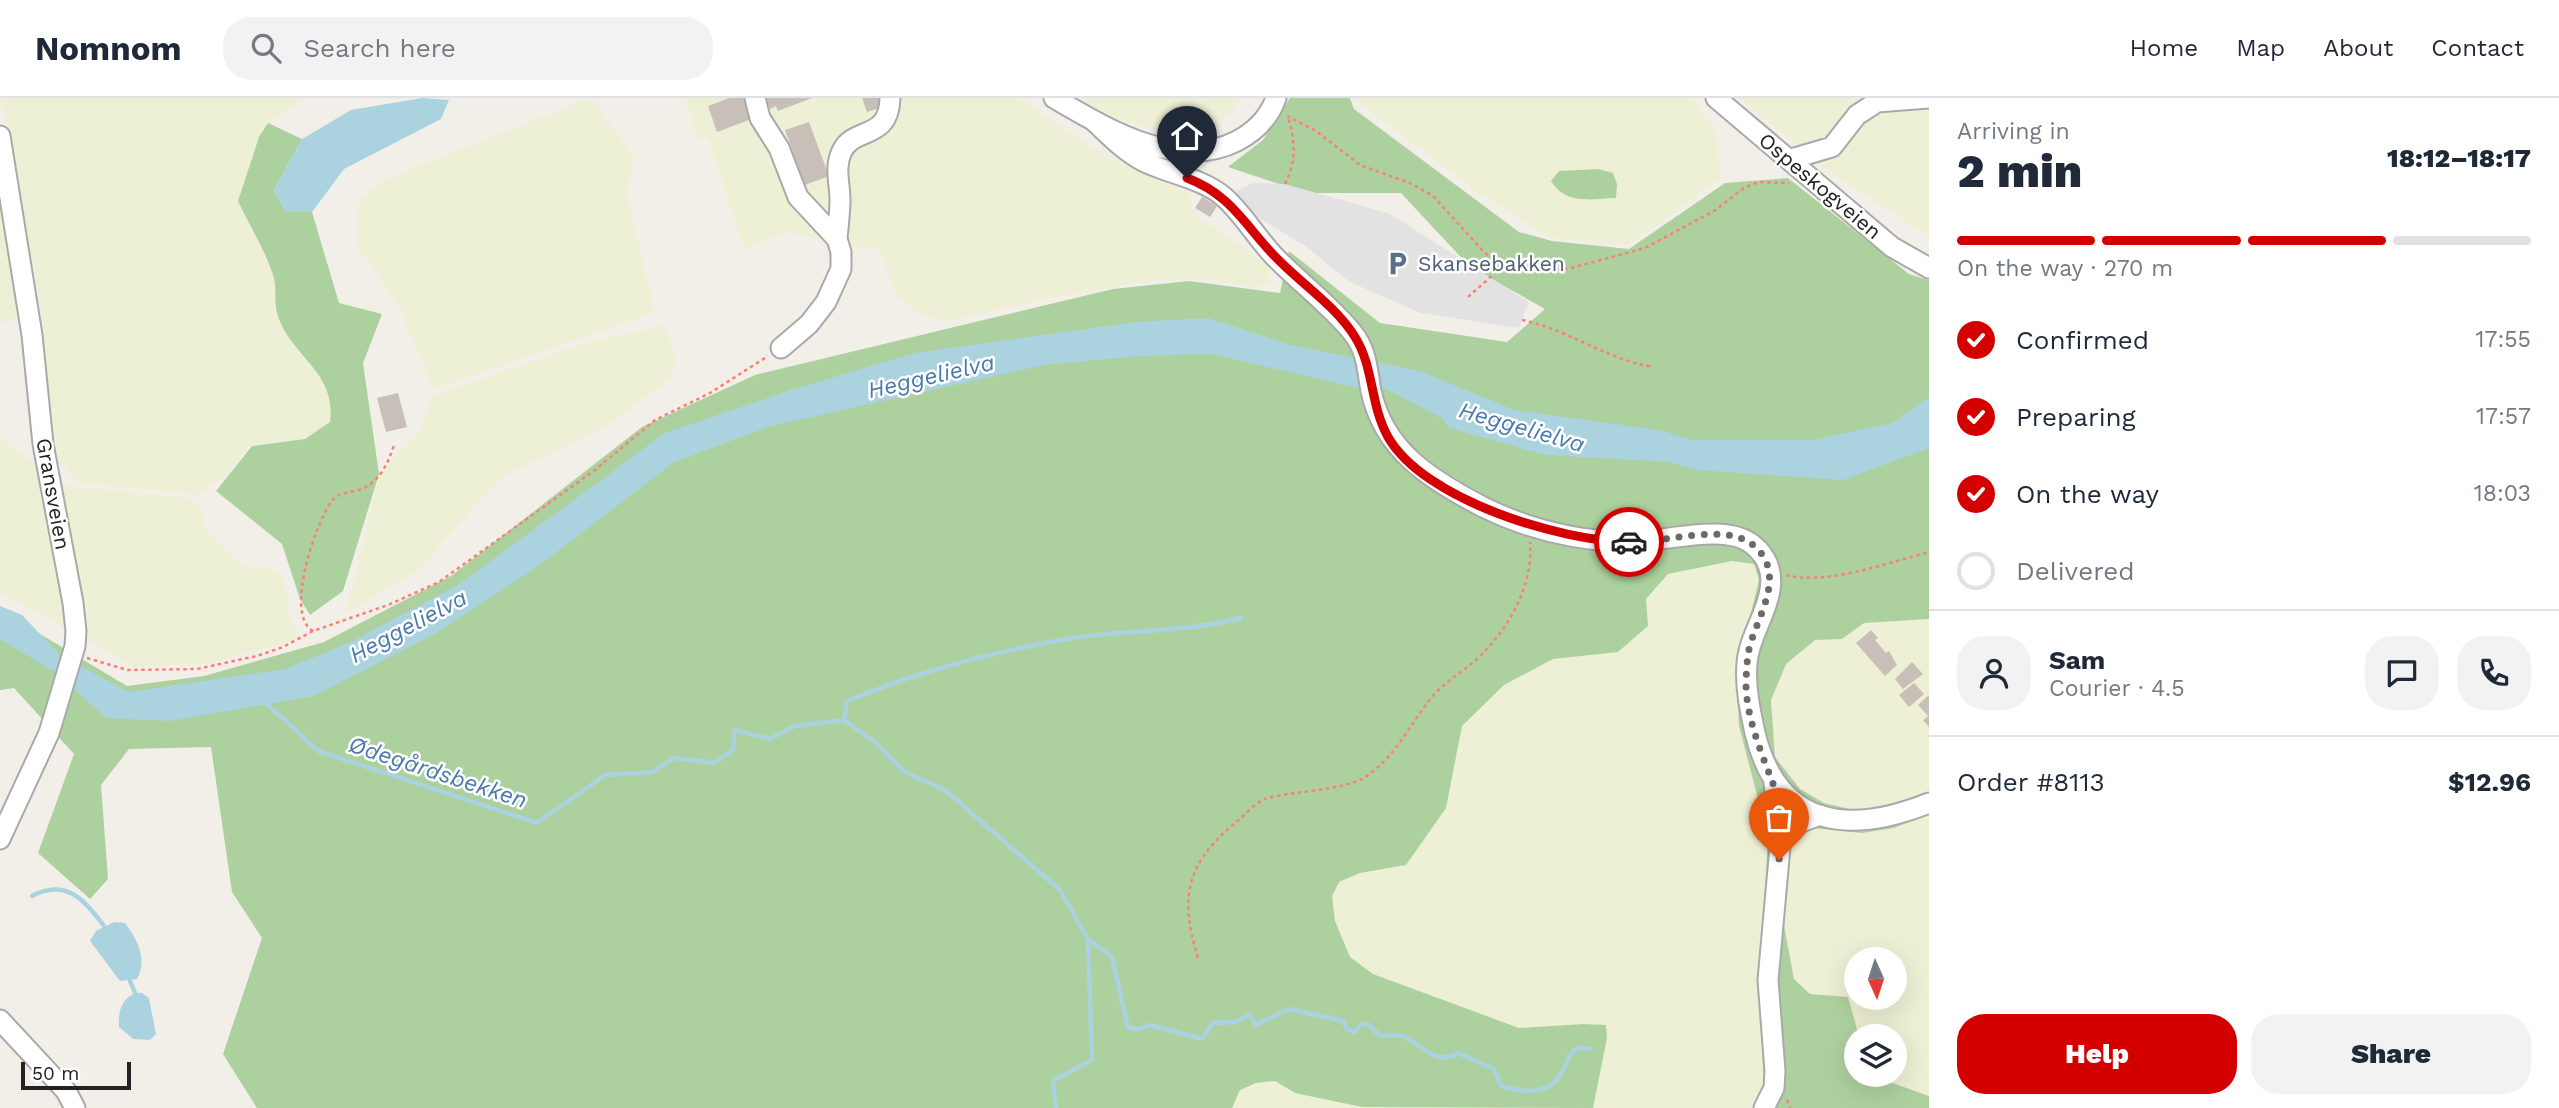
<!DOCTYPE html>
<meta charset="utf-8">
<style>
:root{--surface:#fff;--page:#f2f2f3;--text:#1f2937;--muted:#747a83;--line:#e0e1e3;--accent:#d40000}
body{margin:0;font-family:"Work Sans",sans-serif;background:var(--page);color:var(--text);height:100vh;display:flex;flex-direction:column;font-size:26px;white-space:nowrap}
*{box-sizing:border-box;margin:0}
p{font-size:23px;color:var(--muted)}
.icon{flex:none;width:38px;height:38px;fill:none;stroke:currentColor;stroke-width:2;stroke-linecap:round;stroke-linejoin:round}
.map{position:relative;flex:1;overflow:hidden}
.details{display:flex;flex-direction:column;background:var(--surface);width:630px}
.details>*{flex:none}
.needle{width:46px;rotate:177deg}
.buttons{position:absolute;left:1844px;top:849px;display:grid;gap:14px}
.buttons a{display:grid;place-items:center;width:63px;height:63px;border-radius:50%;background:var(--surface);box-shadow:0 7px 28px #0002;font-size:35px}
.scale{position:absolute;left:21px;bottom:18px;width:110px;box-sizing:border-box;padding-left:7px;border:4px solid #222;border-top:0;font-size:19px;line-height:24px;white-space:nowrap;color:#222;-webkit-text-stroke:5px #fff;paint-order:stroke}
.pin{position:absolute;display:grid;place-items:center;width:60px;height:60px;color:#fff;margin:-72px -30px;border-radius:50% 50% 50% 0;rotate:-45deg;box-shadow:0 0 7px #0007}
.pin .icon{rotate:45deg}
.courier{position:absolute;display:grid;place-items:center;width:70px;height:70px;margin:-35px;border:5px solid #d40000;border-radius:50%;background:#fff;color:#222;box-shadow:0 2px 9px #0007}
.overview em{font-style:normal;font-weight:800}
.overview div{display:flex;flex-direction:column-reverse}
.overview{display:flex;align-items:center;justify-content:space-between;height:119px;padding:0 28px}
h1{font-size:46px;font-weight:800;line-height:52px}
.bar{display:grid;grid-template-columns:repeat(4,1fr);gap:10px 7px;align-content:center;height:84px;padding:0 28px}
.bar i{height:9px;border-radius:5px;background:var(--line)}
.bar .selected{background:var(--accent)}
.bar p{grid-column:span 4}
.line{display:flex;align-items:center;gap:18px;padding:0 28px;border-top:2px solid var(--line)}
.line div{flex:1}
.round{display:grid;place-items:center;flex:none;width:74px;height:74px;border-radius:28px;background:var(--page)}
ol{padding:0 28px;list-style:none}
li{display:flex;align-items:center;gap:21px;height:77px}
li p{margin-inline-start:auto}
li .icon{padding:7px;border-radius:50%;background:var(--accent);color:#fff;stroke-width:4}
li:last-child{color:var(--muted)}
li i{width:38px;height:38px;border:4px solid var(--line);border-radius:50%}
.button{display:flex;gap:14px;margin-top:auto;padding:14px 28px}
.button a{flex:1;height:80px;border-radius:28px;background:var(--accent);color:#fff;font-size:28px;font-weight:800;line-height:80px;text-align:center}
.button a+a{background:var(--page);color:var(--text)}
header{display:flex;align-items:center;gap:42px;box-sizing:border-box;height:98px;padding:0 35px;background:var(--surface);border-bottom:2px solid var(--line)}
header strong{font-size:33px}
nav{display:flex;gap:38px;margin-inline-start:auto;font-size:24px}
.search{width:490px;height:63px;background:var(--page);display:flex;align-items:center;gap:18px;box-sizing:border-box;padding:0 24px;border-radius:28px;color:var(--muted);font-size:26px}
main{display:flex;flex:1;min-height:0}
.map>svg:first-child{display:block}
.farmland{fill:#eef0d5;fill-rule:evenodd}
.forest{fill:#add19e}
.parking{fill:#e2e2e2}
.water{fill:#aad3df}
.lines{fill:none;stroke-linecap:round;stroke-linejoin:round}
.stream{stroke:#aad3df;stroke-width:4.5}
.building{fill:#c7bfb8}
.minor-casing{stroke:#a9a9a9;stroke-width:23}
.path{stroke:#fa8072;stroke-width:2.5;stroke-dasharray:3.5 3.5;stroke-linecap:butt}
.minor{stroke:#fff;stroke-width:19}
.done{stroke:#6b6a68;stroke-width:7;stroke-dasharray:0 12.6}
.route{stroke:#d40000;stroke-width:9}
.labels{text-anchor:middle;stroke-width:5;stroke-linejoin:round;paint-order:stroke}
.street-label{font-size:21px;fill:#222;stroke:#fff}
.service-label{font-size:21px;fill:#4e5e75;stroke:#fff;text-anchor:start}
.water-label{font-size:23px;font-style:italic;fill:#4a7aab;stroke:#fff}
</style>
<header>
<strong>Nomnom</strong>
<div class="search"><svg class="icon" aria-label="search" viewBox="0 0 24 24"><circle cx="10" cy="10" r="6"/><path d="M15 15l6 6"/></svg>Search here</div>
<nav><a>Home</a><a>Map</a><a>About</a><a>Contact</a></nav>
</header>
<main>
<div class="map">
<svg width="1929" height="1010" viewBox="0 0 1929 1010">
<rect width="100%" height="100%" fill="#f2efe9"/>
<path class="farmland" d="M0,0h303l-35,25 -9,14 -21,64 35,75 4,38 11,23 26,29 18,38 -2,19 -25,16 -54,6 -21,26 -31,24 -121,-12 -22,-27 -15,-148z
M591,0l43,58 -7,38 28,118 -222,78 -34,-84 -41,-59 -3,-25 5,-23 28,-21z
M685,0h333l92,61 80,34 1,13 4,8 73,51 2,19 -17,3 -41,-8 -55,1 -103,17 -108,25 -25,-8 -25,-18 -17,-48h-15l-76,-16 -44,17 -36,-111 -9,2z
M1078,0h162l-11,18 -30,15 -34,1 -52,-14z
M1352,0h340l24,33 4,48 -90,66 -79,-7 -69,-43z
M1738,0h191v138l-101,-65z
M2,104l16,117 -18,4v-120z
M664,227l11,28 -3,25 -69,50 -101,49 -85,94 -71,43 33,-140 42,-45 11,-33 145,-51z
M0,339l35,27 28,134 1,29 -64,-35z
M65,387l125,13 11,10 5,24 36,33 36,6 8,13 2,31 13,23 -90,25 -79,4 -46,-29 -25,-143z
M1732,463l22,3 5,16 -20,146 29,111 -9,152 5,94 -11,25h-160l14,-70 -24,-14 -64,4 -146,-54 -23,-17 -15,-36 -3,-24 7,-15 21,-9 46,-8 40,-57 16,-82 42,-41 49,-26 65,-8 28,-52 22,-25z
M1929,521v173l-38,16 -33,3 -34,-8 -24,-14 -25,-32 -4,-57 15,-37 29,-23 27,-1 22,-16z
M1929,716v282l-58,-19 -1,-2 25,-1v-38h-36l-11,-39 -38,-3 -16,-15 -10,-54 5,-78 9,-13 14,-6h82zM1857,861h38v39h-38z
M1276,983l19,12 67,14 52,-2v3h-182l8,-18 16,-7z"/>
<path class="forest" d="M1290,0h60l4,11 165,123 33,9 77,8 96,-66 63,-5 121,96 20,6v339l-65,4 -22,16 -27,1 -29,24 -15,36 4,57 25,32 24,14 34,8 33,-3 38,-16v22l-35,14 -32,5 -50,-5 -14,6 -9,13 -5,78 10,54 16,15 38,3 11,39 -2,38 13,1 59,21v12h-176l11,-25 -5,-94 9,-152 -29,-111 -3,-52 23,-94 -5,-16 -22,-3 -64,13 -22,25 2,27 -30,26 -65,7 -49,26 -42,41 -16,82 -40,57 -46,8 -21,9 -7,14 3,25 15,36 23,17 146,54 64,-4 23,1 1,13 -14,70 -231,-1 -67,-14 -20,-12 -19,2 -16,7 -8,18h-975l-34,-54 39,-116 -30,-46 -21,-145 -82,2 -28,36 7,94 -18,20 -52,-46 36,-99 -60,-66 -14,2v-80l127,76 77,-10 120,-34 127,-66 191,-149 113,-52 358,-86 76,-8 91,12 9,-42 91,72 127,19 38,-33 -75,-42 -69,-74h-95l-78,-26 35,-27z
M268,25l34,16 -28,51 12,22h26l27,91 43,11 -19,49 16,111 -36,117 -33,24 -10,-16 -18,-55 -66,-53 36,-45 53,-7 25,-17c7,-51 -41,-66 -53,-109 -3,-12 0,-26 -4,-38 -8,-25 -24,-50 -35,-74l21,-64z
M1598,71l15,4 4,11 -1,14c-24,1 -51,7 -65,-17l8,-10z"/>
<path class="parking" d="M1253,85l32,1 105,30 139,88 -10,26 -98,-15 -71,-31 -46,-37 -80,-48z"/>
<path class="water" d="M422,0l27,2 -8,19 -97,50 -32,43h-26l-12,-22 28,-51 49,-29z
M1208,220l82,27 130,26 94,39 145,20 32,10h121l81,-17 36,-26v51l-86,32 -145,-10 -29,-8 -123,-7 -97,-27 -7,-10 -64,-33 -19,3 -147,-34 -73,2 -95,9 -273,61 -97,36 -134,103 -102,67 -124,64 -144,25 -64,-3 -48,-44 -58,-35v-33l22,9 39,41 68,36 156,-23 66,-27 110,-59 204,-150 129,-44 121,-36 221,-31z
M114,824l11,1c12,16 23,36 12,56l-17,2 -30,-40 6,-10z
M135,895h7l7,5 7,36 -6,6 -17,-1 -14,-12c-1,-16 2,-27 16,-34z"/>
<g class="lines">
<path class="stream" d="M265,604l53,49 219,72 68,-48 48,-3 21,-14 39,5 20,-13 2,-20 35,9 25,-13 49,-6 27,19 34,33 40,18 115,100 28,49 24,18 16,71 12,1 10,-4 52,14 10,-16 23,-1 15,-7 6,10 33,-16 54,12 4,8 7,3 8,-8h6l12,12c7,0 17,-2 23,0 20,8 31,31 55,17l36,16 7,17c21,6 43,10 58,-9 7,-10 8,-22 18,-29l13,1
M844,622l3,-19c70,-29 145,-49 220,-62 58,-10 117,-6 174,-21
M32,798c34,-18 53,4 72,30
M130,883l5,12
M1056,1010l-3,-27 39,-21 -4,-120"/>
</g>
<path class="building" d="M729,0h18l7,20 -37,14 -9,-26z
M766,0h46l-34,13 -2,-5 -6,3z
M862,0h19l2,9 -16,5z
M809,24l20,54 -24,9 -20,-55z
M1202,99l15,9 -7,11 -15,-9z
M398,295l9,34 -21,5 -9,-34z
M1871,532l7,8 -3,2 11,13 3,-2 8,14 -12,11 -29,-33z
M1912,564l11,12 -20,15 -8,-10z
M1914,585l10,11 -15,13 -10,-12z
M1929,597v32l-6,-7 5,-4 -10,-11z"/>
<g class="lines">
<defs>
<path id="minor" d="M755,0l5,20 19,30 19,49 39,42 4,13v17l-15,33 -17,22 -28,24
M1054,0c52,30 122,74 183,43 19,-10 32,-23 39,-43
M1716,0l176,149 37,21
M1094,23c16,15 30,30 49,40 26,13 59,17 81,36 19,17 33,41 50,59 25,26 55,48 78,76 15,18 15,37 19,59 13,60 59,88 110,115 44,22 93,34 141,36 37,2 103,-21 131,3 14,11 20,27 17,45 -4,26 -21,47 -23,73 -2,24 3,47 8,70 23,95 94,102 174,70
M0,38l32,199 11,109 30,159 3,28 -1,15 -26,87 -49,106
M1791,61l41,-12 25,-32 20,-13 52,-4
M837,141c1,-13 3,-26 3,-39 0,-16 -6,-33 2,-49 12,-25 47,-10 48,-53
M1781,738l20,-14 19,-7
M0,922l66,71 9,17
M1764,1010l10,-20 1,-17 -7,-91 13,-144 -7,-53"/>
</defs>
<use href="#minor" class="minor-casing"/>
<path class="path" d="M1287,18l29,15 44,34 50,18 23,13 51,56 19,14 33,6 35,-4 74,-20 69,-37 30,-23 15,-6 30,1
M1285,86c12,-25 10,-41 3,-68
M1468,199l35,-31
M1522,222c48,10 83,39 131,47
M1786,477c39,11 104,-13 143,-23
M313,533c-29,-16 2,-106 18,-129 8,-12 22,-8 33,-14 17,-9 24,-25 30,-43
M87,560l40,12 70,-1 60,-13 26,-9 30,-16 75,-26 51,-23 156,-112 60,-50 55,-27 58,-37
M1198,860c-19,-62 -12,-94 38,-136 9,-7 19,-19 29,-23 26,-8 79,-9 99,-21 32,-21 45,-53 68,-81 12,-15 31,-25 45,-38 31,-29 57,-74 53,-117
M1787,1002l3,8"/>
<use href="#minor" class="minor"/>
</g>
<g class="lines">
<path class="done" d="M1629,444c35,1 96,-20 124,3 33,27 8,65 -2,97 -4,12 -4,24 -5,37 -1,35 14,70 26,102 9,23 9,55 7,79"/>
<path class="route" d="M1187,80c40,15 55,42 82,72 26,30 65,53 86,87 19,30 15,68 33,100 36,63 172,104 241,105"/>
</g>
<defs>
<symbol id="parking-bare" viewBox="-9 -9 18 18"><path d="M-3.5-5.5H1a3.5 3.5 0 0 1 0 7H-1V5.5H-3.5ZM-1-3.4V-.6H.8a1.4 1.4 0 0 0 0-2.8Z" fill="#5c6f8a" stroke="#fff" stroke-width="2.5" paint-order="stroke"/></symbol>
</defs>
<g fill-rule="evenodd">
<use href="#parking-bare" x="1380" y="148" width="35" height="35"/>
</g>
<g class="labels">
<g class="street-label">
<text transform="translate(1820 88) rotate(40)" y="7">Ospeskogveien</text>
<text transform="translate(53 396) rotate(80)" y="7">Gransveien</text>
</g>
<g class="service-label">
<text x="1418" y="173">Skansebakken</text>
</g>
<g class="water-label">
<text transform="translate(931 278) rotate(-13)" y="8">Heggelielva</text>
<text transform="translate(1522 329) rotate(16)" y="8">Heggelielva</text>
<text transform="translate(408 528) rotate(-28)" y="8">Heggelielva</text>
<text transform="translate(438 674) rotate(18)" y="8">Ødegårdsbekken</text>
</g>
</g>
</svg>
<div class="buttons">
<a><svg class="needle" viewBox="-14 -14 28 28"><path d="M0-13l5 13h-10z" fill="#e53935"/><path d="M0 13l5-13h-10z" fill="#747a83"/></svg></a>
<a><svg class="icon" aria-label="layers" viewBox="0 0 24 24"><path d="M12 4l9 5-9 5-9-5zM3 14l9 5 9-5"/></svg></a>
</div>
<div class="scale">50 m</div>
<div class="pin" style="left:1779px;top:762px;background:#ea580c"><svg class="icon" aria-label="bag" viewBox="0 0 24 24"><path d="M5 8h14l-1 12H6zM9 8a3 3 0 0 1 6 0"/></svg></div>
<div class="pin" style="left:1187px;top:80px;background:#1f2937"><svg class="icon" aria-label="home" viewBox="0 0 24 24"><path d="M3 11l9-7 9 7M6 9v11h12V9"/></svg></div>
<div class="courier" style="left:1629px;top:444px"><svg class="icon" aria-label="car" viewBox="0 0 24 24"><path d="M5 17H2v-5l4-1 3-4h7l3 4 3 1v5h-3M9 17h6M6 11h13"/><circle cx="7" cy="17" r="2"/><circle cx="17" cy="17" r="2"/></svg></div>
</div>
<section class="details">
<div class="overview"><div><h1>2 min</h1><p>Arriving in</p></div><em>18:12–18:17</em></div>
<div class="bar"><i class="selected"></i><i class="selected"></i><i class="selected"></i><i></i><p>On the way · 270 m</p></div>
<ol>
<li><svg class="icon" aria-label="check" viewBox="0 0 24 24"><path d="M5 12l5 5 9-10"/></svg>Confirmed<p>17:55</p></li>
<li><svg class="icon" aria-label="check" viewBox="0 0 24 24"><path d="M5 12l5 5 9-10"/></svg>Preparing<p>17:57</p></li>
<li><svg class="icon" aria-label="check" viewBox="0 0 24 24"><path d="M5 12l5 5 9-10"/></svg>On the way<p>18:03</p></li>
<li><i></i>Delivered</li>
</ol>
<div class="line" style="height:126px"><a class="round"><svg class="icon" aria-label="person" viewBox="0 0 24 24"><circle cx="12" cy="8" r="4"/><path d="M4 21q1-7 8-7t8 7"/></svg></a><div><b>Sam</b><p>Courier · 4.5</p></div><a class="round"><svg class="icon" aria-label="chat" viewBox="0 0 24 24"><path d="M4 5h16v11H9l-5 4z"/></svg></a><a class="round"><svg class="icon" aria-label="phone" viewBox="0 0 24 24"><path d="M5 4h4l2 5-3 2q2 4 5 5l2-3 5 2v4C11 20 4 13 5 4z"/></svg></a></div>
<div class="line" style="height:91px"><div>Order #8113</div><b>$12.96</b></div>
<div class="button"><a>Help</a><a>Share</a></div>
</section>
</main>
